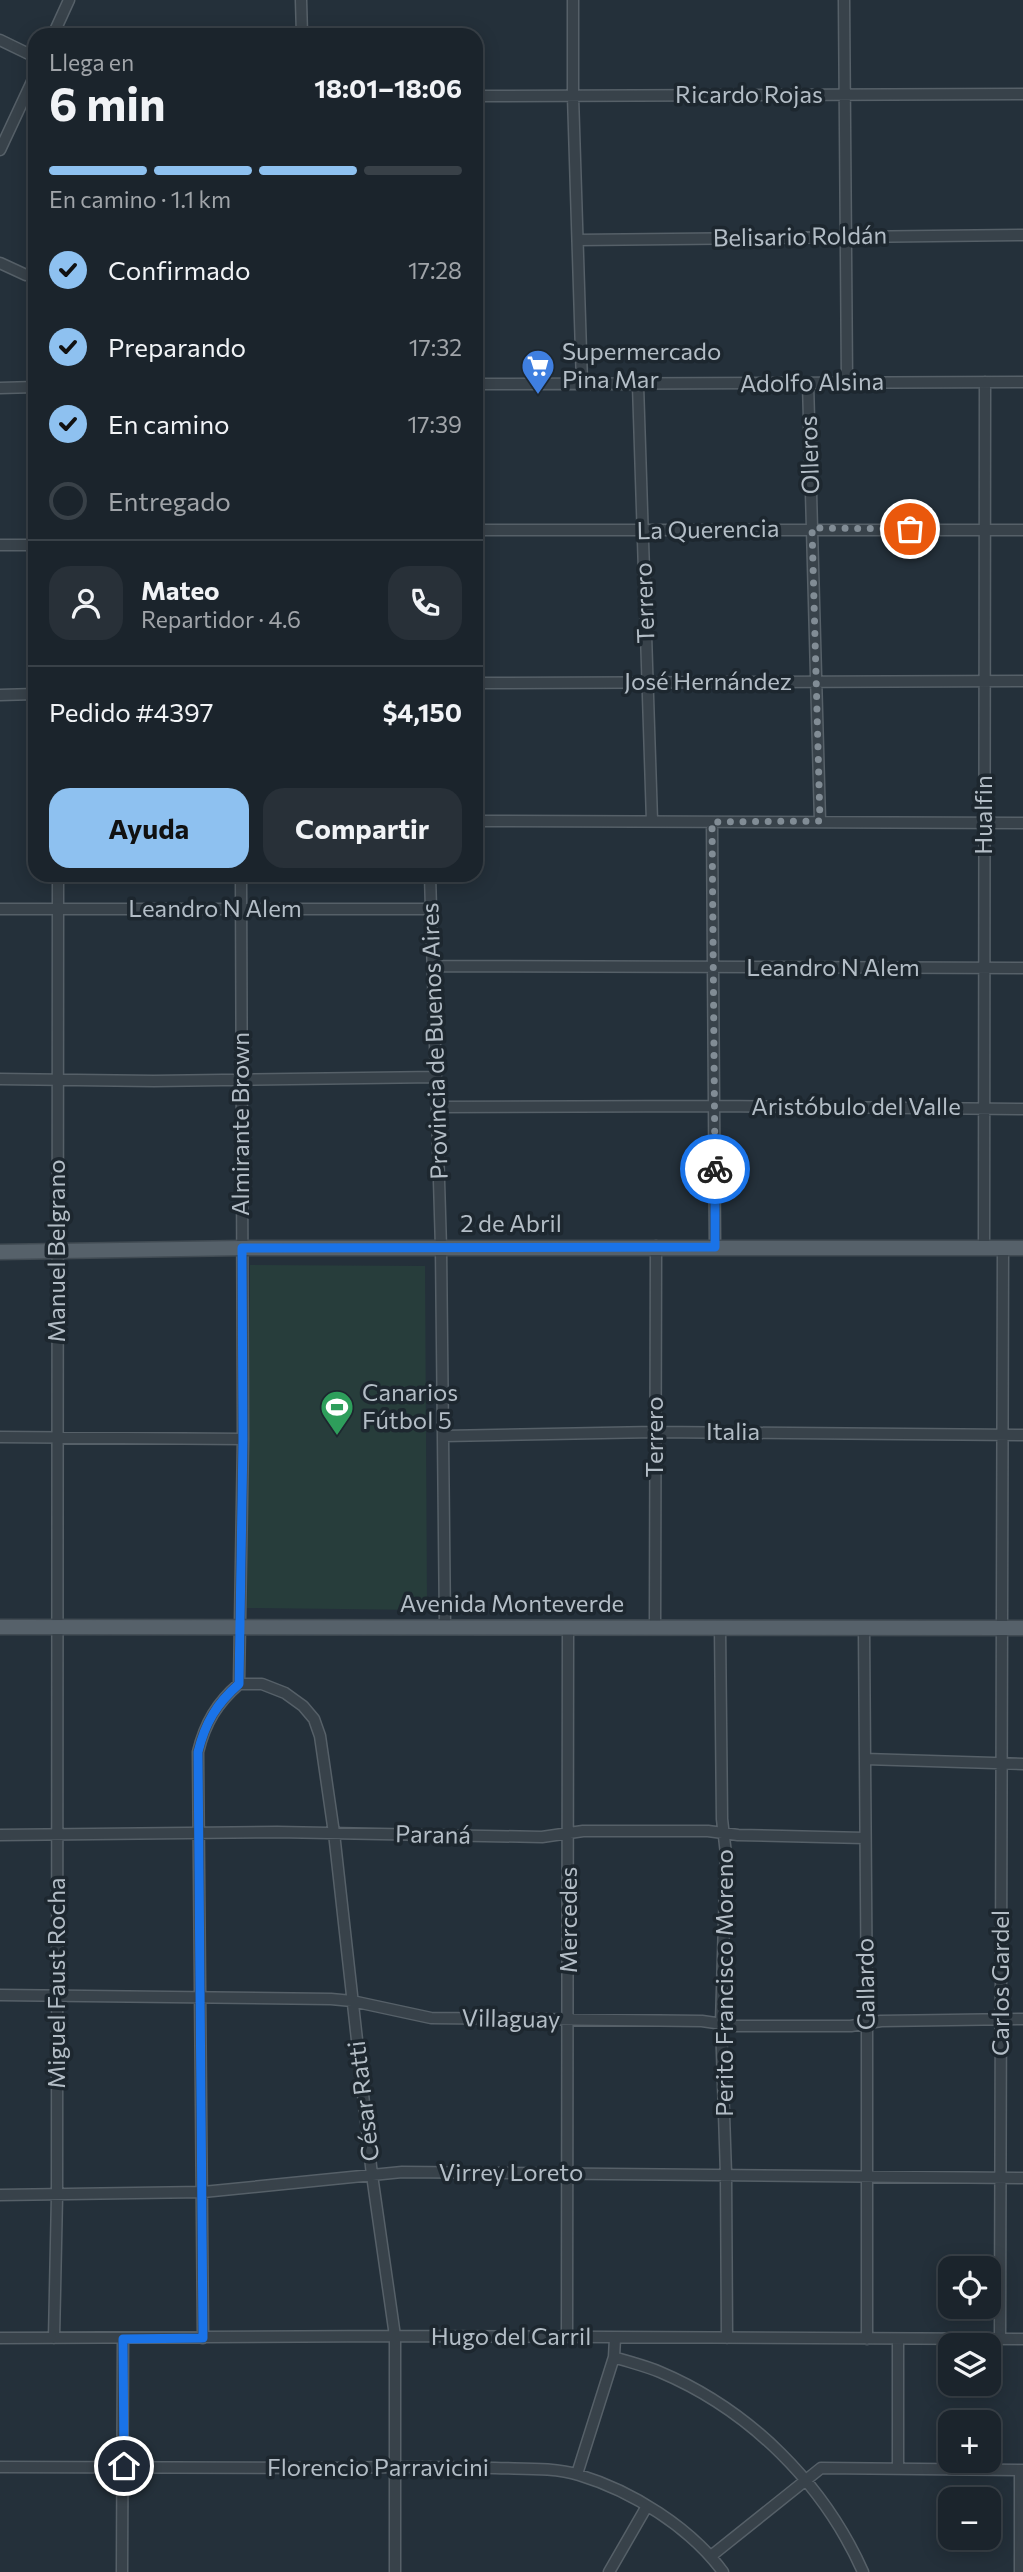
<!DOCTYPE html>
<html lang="es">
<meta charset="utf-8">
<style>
:root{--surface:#1b242c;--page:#283038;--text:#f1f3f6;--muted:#a0a4a9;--line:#394148;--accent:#8ec1f0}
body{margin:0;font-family:Commissioner,sans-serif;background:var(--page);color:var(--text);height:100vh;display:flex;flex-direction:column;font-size:26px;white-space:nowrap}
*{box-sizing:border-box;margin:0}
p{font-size:23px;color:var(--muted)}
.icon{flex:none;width:38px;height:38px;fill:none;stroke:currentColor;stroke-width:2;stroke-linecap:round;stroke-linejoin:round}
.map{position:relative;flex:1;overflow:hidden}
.drawer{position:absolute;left:28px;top:28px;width:455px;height:854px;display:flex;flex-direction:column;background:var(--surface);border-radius:21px;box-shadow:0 4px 18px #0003,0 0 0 2px var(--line)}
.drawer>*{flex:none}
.controls{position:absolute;left:938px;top:2256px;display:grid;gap:14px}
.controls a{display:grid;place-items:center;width:63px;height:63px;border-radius:14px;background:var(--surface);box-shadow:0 4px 18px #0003,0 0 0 2px var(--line);font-size:35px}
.pin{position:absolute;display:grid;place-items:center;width:60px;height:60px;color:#fff;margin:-30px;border:4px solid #fff;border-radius:50%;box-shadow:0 2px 7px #0007}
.courier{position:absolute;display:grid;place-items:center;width:70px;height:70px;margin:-35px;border:5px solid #1a73e8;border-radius:50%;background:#fff;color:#222;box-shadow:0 2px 9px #0007}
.overview em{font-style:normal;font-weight:700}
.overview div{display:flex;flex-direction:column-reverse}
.overview{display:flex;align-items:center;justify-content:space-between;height:119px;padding:0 21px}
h1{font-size:46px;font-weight:700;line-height:52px}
.bar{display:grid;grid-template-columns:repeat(4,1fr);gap:10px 7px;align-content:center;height:84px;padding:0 21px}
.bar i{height:9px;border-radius:5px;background:var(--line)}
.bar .selected{background:var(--accent)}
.bar p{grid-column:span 4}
.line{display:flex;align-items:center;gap:18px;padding:0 21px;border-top:2px solid var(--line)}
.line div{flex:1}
.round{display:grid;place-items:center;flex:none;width:74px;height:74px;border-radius:21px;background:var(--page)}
ol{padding:0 21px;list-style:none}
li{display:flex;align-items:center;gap:21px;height:77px}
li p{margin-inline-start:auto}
li .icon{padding:7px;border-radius:50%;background:var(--accent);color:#111;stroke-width:4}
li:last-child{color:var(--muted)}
li i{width:38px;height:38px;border:4px solid var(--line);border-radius:50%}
.action{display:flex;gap:14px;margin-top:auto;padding:14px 21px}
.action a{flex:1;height:80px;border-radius:21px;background:var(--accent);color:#111;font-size:28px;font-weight:700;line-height:80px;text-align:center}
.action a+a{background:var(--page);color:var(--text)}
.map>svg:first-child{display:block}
.green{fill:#273d3b}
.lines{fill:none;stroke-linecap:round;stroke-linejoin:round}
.minor-casing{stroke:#566068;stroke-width:13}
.major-casing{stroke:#414b53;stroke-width:17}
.minor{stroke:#38424a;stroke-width:10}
.major{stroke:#56616a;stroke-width:14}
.done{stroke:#818c95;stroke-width:7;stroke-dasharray:0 12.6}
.route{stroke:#1a73e8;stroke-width:9}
.labels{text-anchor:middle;stroke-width:7;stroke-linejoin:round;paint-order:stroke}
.street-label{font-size:24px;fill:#b3bdc6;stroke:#1d272f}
.poi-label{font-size:24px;fill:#b3bdc6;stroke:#1d272f;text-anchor:start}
</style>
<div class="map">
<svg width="1023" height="2572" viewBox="0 0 1023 2572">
<rect width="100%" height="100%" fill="#24303a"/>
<path class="green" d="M250,1265l175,1 2,344 -180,-2z"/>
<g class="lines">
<defs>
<path id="minor" d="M301,0l1,35
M573,0v96l9,288
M844,0l3,382
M53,35l16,-35
M0,40l35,17
M476,96l547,-2
M0,150l35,-75
M578,240l445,-5
M0,263l26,12
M808,383l12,438
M476,384l547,-2
M638,385l14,436
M0,388l35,-1
M476,530h547
M0,545h35
M476,683l547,-2
M0,695l35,-1
M476,821l547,2
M712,822l3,424
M430,875l11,373 4,379
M0,909h431
M433,966l590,2
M0,1079l154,2 282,-4
M438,1107l277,-1 308,3
M984,1249l1,-867
M443,1436l212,-4 368,3
M0,1437l243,2
M655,1627l1,-381
M720,1628l2,191 4,35 -5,169 5,151 1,164
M864,1629l3,394v316
M239,1684h23l23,9 18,13 11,13 6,17 14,97 38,342 23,161v236
M865,1759l158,5
M0,1835l277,-3 265,5 41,-6h125l30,4 126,3
M0,1995l331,4 21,2 79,17 271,3 34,5h115l30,-5 142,-2
M0,2195l203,-3 199,-20 621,6
M567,2337l1,-708
M0,2338l395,-2 628,3
M54,2338l3,-142 1,-1321
M203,2338l-5,-586c7,-29 19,-49 41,-68l4,-245 -2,-564
M1000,2339l3,-1091
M898,2340v128
M614,2357c15,5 32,9 46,15 90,38 164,112 203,200
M0,2467l346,1c50,-2 99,-1 149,0 26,1 59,-1 84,7 53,16 111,52 144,97
M577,2474l37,-117 1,-19
M711,2556l110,-88 202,2
M122,2572l1,-234
M609,2572l38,-66
M1020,2572v-102"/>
<path id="major" d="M0,1252l242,-4h781
M0,1627l1023,1"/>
</defs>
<use href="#minor" class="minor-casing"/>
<use href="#major" class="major-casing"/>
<use href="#minor" class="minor"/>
<use href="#major" class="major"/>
</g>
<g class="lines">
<path class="done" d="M715,1169l-3,-347 108,-1 -8,-293 98,1"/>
<path class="route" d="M124,2466l-1,-127 80,-1 -5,-586c7,-29 19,-49 41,-68l4,-245 -1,-191 473,-1v-78"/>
</g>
<defs>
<symbol id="supermarket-pin" viewBox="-11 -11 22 30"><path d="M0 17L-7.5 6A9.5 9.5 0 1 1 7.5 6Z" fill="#3f7fe0" stroke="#1d272f"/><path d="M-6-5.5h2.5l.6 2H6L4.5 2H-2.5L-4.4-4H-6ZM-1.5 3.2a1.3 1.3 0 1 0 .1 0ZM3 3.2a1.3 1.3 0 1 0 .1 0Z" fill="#fff"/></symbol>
<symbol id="stadium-pin" viewBox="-11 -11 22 30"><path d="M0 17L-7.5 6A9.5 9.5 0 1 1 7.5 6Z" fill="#2e9e5b" stroke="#1d272f"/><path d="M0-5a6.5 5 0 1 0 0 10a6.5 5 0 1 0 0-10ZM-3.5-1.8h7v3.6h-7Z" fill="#fff"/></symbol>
</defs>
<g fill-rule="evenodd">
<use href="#supermarket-pin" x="519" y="347" width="38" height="52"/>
<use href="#stadium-pin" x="318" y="1388" width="38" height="52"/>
</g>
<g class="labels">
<g class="street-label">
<text x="749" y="103">Ricardo Rojas</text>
<text transform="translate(800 237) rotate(-1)" y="8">Belisario Roldán</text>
<text transform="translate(812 383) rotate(-1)" y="8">Adolfo Alsina</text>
<text transform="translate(810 455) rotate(-92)" y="8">Olleros</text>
<text transform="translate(708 530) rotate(-1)" y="8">La Querencia</text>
<text transform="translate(645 603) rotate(-92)" y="8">Terrero</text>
<text x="708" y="690">José Hernández</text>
<text transform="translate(984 815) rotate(-90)" y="8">Hualfin</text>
<text x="215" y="917">Leandro N Alem</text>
<text x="833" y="976">Leandro N Alem</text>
<text transform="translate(435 1041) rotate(-92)" y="8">Provincia de Buenos Aires</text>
<text x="856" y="1115">Aristóbulo del Valle</text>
<text transform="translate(241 1124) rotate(-90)" y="8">Almirante Brown</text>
<text x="511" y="1232">2 de Abril</text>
<text transform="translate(57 1251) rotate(-90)" y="8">Manuel Belgrano</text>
<text x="733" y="1440">Italia</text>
<text transform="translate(655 1437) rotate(-90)" y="8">Terrero</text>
<text x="512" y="1612">Avenida Monteverde</text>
<text transform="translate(433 1835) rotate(1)" y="8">Paraná</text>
<text transform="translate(569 1920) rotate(-90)" y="8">Mercedes</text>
<text transform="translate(57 1983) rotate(-90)" y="8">Miguel Faust Rocha</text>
<text transform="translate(725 1983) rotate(-90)" y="8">Perito Francisco Moreno</text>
<text transform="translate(1001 1983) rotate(-90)" y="8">Carlos Gardel</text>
<text transform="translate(866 1984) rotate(-91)" y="8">Gallardo</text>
<text transform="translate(511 2019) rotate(1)" y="8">Villaguay</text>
<text transform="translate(364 2101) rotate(-97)" y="8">César Ratti</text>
<text x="511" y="2181">Virrey Loreto</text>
<text x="511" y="2345">Hugo del Carril</text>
<text x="378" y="2476">Florencio Parravicini</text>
</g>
<g class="poi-label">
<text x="562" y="360">Supermercado<tspan x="562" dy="28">Pina Mar</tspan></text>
<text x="362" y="1401">Canarios<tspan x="362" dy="28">Fútbol 5</tspan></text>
</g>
</g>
</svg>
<div class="controls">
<a><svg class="icon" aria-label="locate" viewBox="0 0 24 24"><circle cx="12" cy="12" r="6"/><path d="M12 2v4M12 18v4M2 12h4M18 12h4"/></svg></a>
<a><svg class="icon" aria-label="layers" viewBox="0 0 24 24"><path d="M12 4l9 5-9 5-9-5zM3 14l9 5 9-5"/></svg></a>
<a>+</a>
<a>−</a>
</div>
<div class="pin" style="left:910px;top:529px;background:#ea580c"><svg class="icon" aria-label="bag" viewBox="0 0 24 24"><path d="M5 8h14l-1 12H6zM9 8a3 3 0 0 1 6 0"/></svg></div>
<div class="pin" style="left:124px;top:2466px;background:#1f2937"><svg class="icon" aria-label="home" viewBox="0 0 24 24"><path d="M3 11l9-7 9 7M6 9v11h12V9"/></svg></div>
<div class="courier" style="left:715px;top:1169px"><svg class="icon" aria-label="bike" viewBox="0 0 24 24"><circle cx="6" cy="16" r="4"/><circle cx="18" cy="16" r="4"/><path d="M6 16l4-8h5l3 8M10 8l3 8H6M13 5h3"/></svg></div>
<section class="drawer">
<div class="overview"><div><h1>6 min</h1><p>Llega en</p></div><em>18:01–18:06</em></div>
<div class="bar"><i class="selected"></i><i class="selected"></i><i class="selected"></i><i></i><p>En camino · 1.1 km</p></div>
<ol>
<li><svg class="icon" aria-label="check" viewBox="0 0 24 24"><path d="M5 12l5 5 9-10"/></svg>Confirmado<p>17:28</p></li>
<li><svg class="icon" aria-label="check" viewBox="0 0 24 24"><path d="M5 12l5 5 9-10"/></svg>Preparando<p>17:32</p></li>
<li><svg class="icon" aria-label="check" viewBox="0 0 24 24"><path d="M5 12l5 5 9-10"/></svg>En camino<p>17:39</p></li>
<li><i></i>Entregado</li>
</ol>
<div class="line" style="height:126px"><a class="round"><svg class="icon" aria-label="person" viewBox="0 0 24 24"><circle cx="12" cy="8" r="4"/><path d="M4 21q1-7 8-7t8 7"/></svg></a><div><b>Mateo</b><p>Repartidor · 4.6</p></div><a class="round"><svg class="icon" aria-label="phone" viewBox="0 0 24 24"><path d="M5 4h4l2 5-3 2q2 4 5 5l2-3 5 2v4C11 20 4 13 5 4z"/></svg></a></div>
<div class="line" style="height:91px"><div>Pedido #4397</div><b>$4,150</b></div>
<div class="action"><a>Ayuda</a><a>Compartir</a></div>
</section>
</div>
